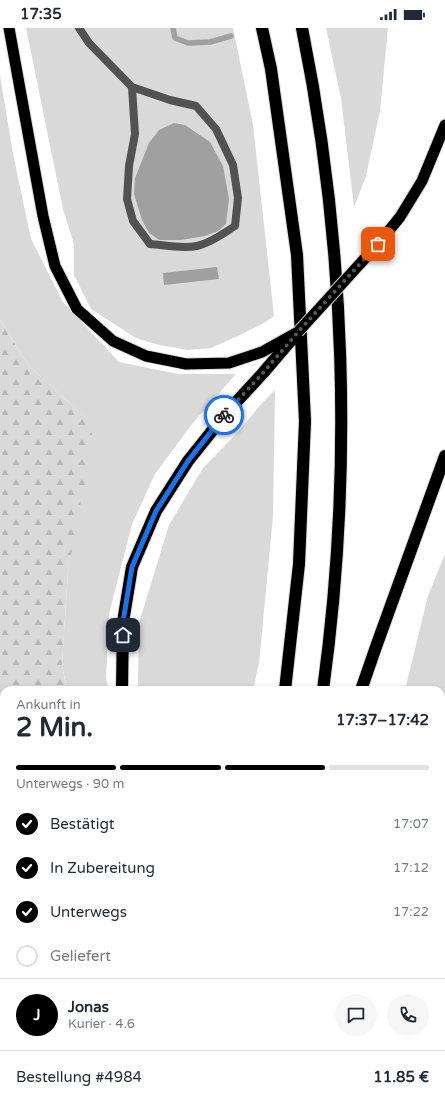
<!DOCTYPE html>
<html lang="de">
<meta charset="utf-8">
<style>
:root{--surface:#fff;--page:#f6f6f7;--text:#1f2937;--muted:#747a83;--line:#e0e1e3;--accent:#000}
body{margin:0;font-family:"Varela Round",sans-serif;background:var(--page);color:var(--text);height:100vh;display:flex;flex-direction:column;font-size:15px;white-space:nowrap}
*{box-sizing:border-box;margin:0}
p{font-size:13px;color:var(--muted)}
.icon{flex:none;width:22px;height:22px;fill:none;stroke:currentColor;stroke-width:2;stroke-linecap:round;stroke-linejoin:round}
.map{position:relative;flex:1;overflow:hidden}
.details{position:absolute;left:0px;top:658px;width:445px;height:424px;display:flex;flex-direction:column;background:var(--surface);border-radius:12px 12px 0 0;box-shadow:0 2px 6px #0003}
.details>*{flex:none}
.pin{position:absolute;display:grid;place-items:center;width:34px;height:34px;color:#fff;margin:-17px;border-radius:8px;box-shadow:0 2px 6px #0006}
.courier{position:absolute;display:grid;place-items:center;width:40px;height:40px;margin:-20px;border:3px solid #1a73e8;border-radius:50%;background:#fff;color:#222;box-shadow:0 1px 5px #0007}
.overview em{font-style:normal;font-weight:700}
.overview div{display:flex;flex-direction:column-reverse}
.overview{display:flex;align-items:center;justify-content:space-between;height:68px;padding:0 16px}
h1{font-size:26px;font-weight:700;line-height:30px}
.bar{display:grid;grid-template-columns:repeat(4,1fr);gap:6px 4px;align-content:center;height:48px;padding:0 16px}
.bar i{height:5px;border-radius:3px;background:var(--line)}
.bar .on{background:var(--accent)}
.bar p{grid-column:span 4}
.line{display:flex;align-items:center;gap:10px;padding:0 16px;border-top:1px solid var(--line)}
.line div{flex:1}
.round{display:grid;place-items:center;flex:none;width:42px;height:42px;border-radius:21px;background:var(--page)}
ol{padding:0 16px;list-style:none}
li{display:flex;align-items:center;gap:12px;height:44px}
li p{margin-inline-start:auto}
li .icon{padding:4px;border-radius:50%;background:var(--accent);color:#fff;stroke-width:4}
li:last-child{color:var(--muted)}
li i{width:22px;height:22px;border:2px solid var(--line);border-radius:50%}
.status{display:flex;justify-content:space-between;align-items:center;height:28px;padding:0 20px;background:var(--surface);direction:ltr}
.status svg{height:11px;fill:currentColor}
.map>svg:first-child{display:block}
.green{fill:#d9d9d9}
.forest{fill:url(#forest-firs)}
.water{fill:#a0a0a0}
.lines{fill:none;stroke-linecap:round;stroke-linejoin:round}
.stream{stroke:#a0a0a0;stroke-width:5.5}
.building{fill:url(#building-back-hatch)}
.trunk-casing{stroke:#dbdbdb;stroke-width:13}
.motorway-casing{stroke:#dbdbdb;stroke-width:14}
.path{stroke:#747474;stroke-width:2.5;stroke-dasharray:1 2;stroke-linecap:butt}
.service{stroke:#525252;stroke-width:8}
.trunk{stroke:#000;stroke-width:11}
.motorway{stroke:#000;stroke-width:12}
.trunk-bridge-casing{stroke:#dbdbdb;stroke-width:13;stroke-linecap:butt}
.trunk-bridge{stroke:#000;stroke-width:11}
.done{stroke:#595959;stroke-width:4;stroke-dasharray:0 7.2}
.route{stroke:#1a73e8;stroke-width:5}
</style>
<div class="status"><b>17:35</b><svg viewBox="0 0 49 12"><path d="M0 12V9h3v3zM5 12V6h3v6zM10 12V3h3v9zM15 12V0h3v12zM26 1h20v11H26zM47 4h2v5h-2z"/></svg></div>
<div class="map">
<svg width="445" height="1082" viewBox="0 0 445 1082">
<defs>
<pattern id="forest-firs" width="22" height="20" patternUnits="userSpaceOnUse"><rect width="22" height="20" fill="#d9d9d9"/><path d="M5 1l3.5 6h-7zM16 11l3.5 6h-7z" fill="#b8b8b8"/></pattern>
<pattern id="building-back-hatch" width="6" height="6" patternUnits="userSpaceOnUse"><rect width="6" height="6" fill="#c2c2c2"/><path d="M-1 5l2 2M0 0l6 6M5-1l2 2" fill="none" stroke="#a5a5a5"/></pattern>
</defs>
<rect width="100%" height="100%" fill="#fff"/>
<path class="green" d="M26,0h207l20,97 21,191 -10,7 -24,12 -29,13 -23,2 -29,-5 -23,-7 -45,-29 -17,-34v-31l-11,-35z
M326,0h62l-8,83 -14,65 -12,31 -13,-109z
M0,47l13,79 18,85 32,63 56,60 59,12h58l-44,50 -37,50 -23,50 -23,90 -3,64 3,12h-42l-5,-25 6,-94 20,-151 -60,-55 -28,-45z
M275,362l-2,126 -14,147 -6,27h-115l1,-67 30,-98 34,-57 37,-38 22,-27z
M445,526v171h-4v-35h-36l23,-94z
M441,814h4v69l-4,12z
M4,1066v12h144l-1,4h-147v-14z
M262,1078h135l-1,4h-135z"/>
<path class="forest" d="M0,292l28,45 60,55 5,18 -25,133 -6,94 5,25h-63v131l-4,-3z"/>
<path class="water" d="M174,95l11,2 25,17 13,24 6,33 -3,25 -8,7 -13,5 -24,4h-22l-10,-7 -7,-13 -8,-26 1,-16 14,-35 10,-13z
M217,239l2,12 -55,6 -1,-12z
M0,790l4,3v240l-4,3z"/>
<g class="lines">
<path class="stream" d="M173,0l2,10 13,5 22,-1 21,-6"/>
</g>
<path class="building" d="M441,1035h4v47h-14l1,-4h9z"/>
<g class="lines">
<defs>
<path id="trunk" d="M9,0l34,188 12,50 22,43 36,32 33,15 40,8 43,-1 33,-11 34,-19
M378,216l22,-27 22,-36 23,-56"/>
<path id="motorway" d="M262,0l9,41 26,186 8,166 -6,143 -14,126
M302,0c44,217 51,443 21,662
M122,662l1,-68 9,-55 24,-56 32,-50 40,-50 35,-38 35,-41
M361,662l16,-46 68,-188
M164,1082l1,-4
M183,1082l1,-4
M219,1082l1,-4"/>
</defs>
<use href="#trunk" class="trunk-casing"/>
<use href="#motorway" class="motorway-casing"/>
<path class="path" d="M0,772l4,1
M0,1059h4"/>
<path class="service" d="M79,0l10,15 43,44 38,13 26,6 20,23 17,36 5,33 -3,28c-11,7 -24,17 -38,20 -15,3 -33,-1 -47,-2l-17,-23 -6,-22 2,-33 6,-32 -3,-47"/>
<use href="#trunk" class="trunk"/>
<use href="#motorway" class="motorway"/>
<defs>
<path id="trunk-bridge" d="M298,304l80,-88"/>
</defs>
<use href="#trunk-bridge" class="trunk-bridge-casing"/>
<use href="#trunk-bridge" class="trunk-bridge"/>
</g>
<g class="lines">
<path class="done" d="M224,387l39,-42 35,-41 80,-88"/>
<path class="route" d="M123,607v-13l9,-55 24,-56 32,-50 36,-46"/>
</g>
</svg>
<div class="pin" style="left:378px;top:216px;background:#ea580c"><svg class="icon" aria-label="bag" viewBox="0 0 24 24"><path d="M5 8h14l-1 12H6zM9 8a3 3 0 0 1 6 0"/></svg></div>
<div class="pin" style="left:123px;top:607px;background:#1f2937"><svg class="icon" aria-label="home" viewBox="0 0 24 24"><path d="M3 11l9-7 9 7M6 9v11h12V9"/></svg></div>
<div class="courier" style="left:224px;top:387px"><svg class="icon" aria-label="bike" viewBox="0 0 24 24"><circle cx="6" cy="16" r="4"/><circle cx="18" cy="16" r="4"/><path d="M6 16l4-8h5l3 8M10 8l3 8H6M13 5h3"/></svg></div>
<section class="details">
<div class="overview"><div><h1>2 Min.</h1><p>Ankunft in</p></div><em>17:37–17:42</em></div>
<div class="bar"><i class="on"></i><i class="on"></i><i class="on"></i><i></i><p>Unterwegs · 90 m</p></div>
<ol>
<li><svg class="icon" aria-label="check" viewBox="0 0 24 24"><path d="M5 12l5 5 9-10"/></svg>Bestätigt<p>17:07</p></li>
<li><svg class="icon" aria-label="check" viewBox="0 0 24 24"><path d="M5 12l5 5 9-10"/></svg>In Zubereitung<p>17:12</p></li>
<li><svg class="icon" aria-label="check" viewBox="0 0 24 24"><path d="M5 12l5 5 9-10"/></svg>Unterwegs<p>17:22</p></li>
<li><i></i>Geliefert</li>
</ol>
<div class="line" style="height:72px"><b class="round" style="background:var(--accent);color:#fff">J</b><div><b>Jonas</b><p>Kurier · 4.6</p></div><a class="round"><svg class="icon" aria-label="chat" viewBox="0 0 24 24"><path d="M4 5h16v11H9l-5 4z"/></svg></a><a class="round"><svg class="icon" aria-label="phone" viewBox="0 0 24 24"><path d="M5 4h4l2 5-3 2q2 4 5 5l2-3 5 2v4C11 20 4 13 5 4z"/></svg></a></div>
<div class="line" style="height:52px"><div>Bestellung #4984</div><b>11.85 €</b></div>
</section>
</div>
